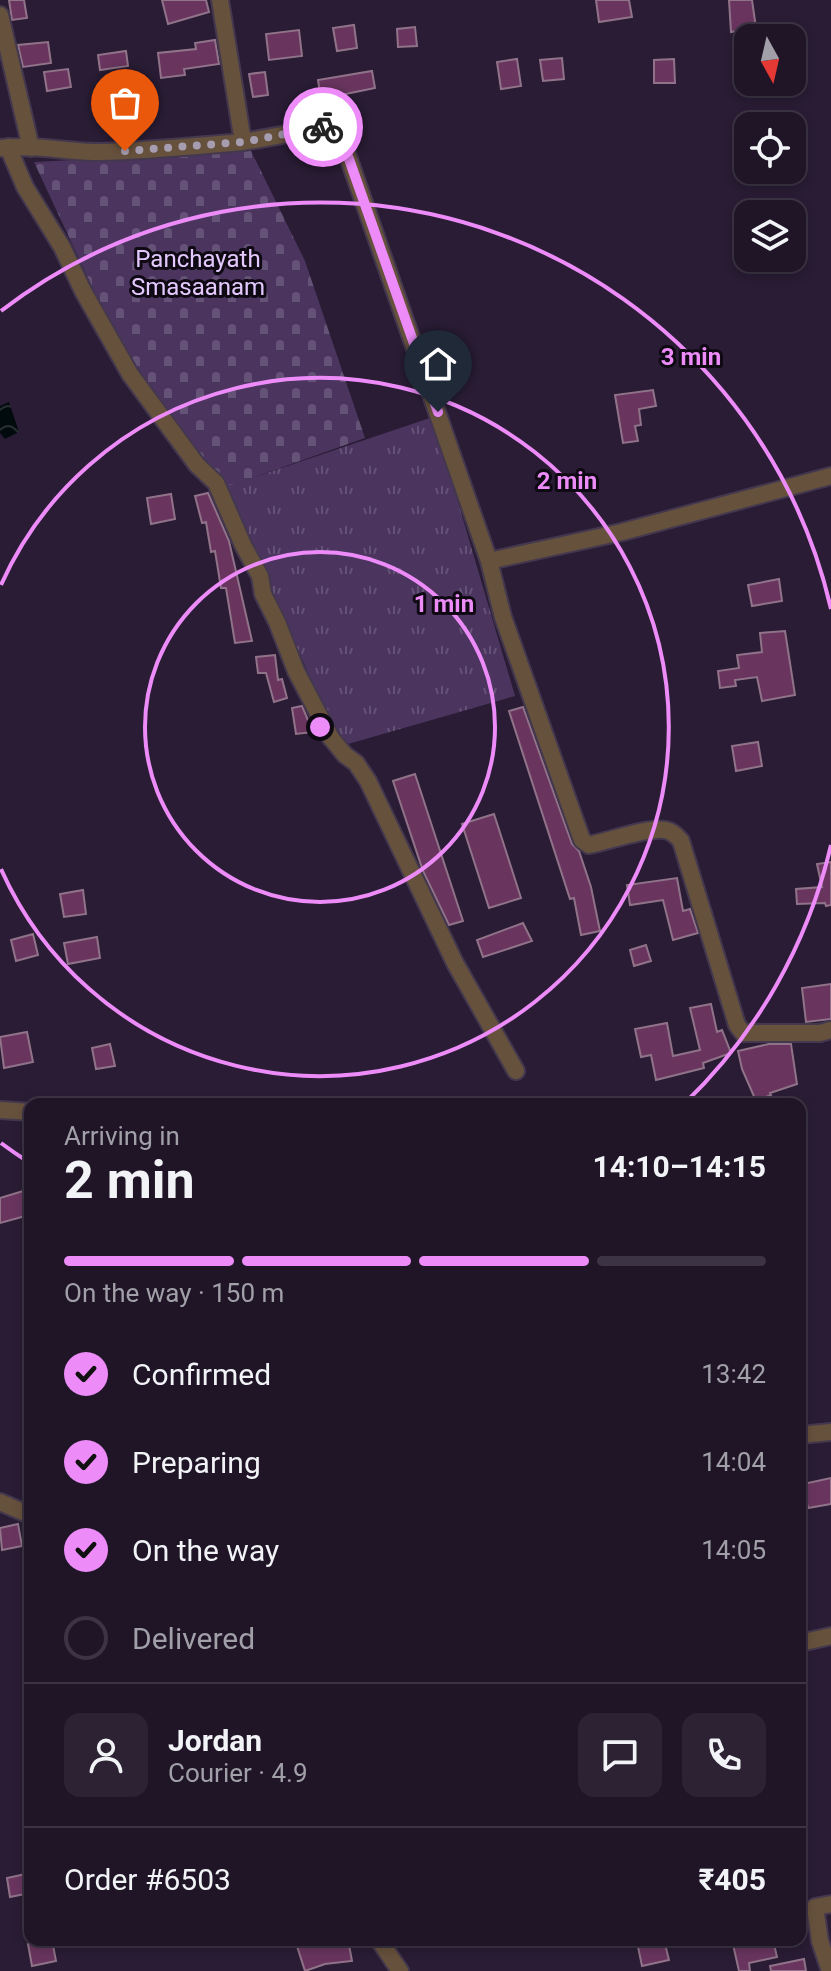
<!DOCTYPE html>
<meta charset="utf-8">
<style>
:root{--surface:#1f1527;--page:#2c2233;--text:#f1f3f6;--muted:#a19fa7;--line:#3c3444;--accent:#ed8cf9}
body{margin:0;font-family:Roboto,sans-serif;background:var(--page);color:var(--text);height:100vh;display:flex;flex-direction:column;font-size:30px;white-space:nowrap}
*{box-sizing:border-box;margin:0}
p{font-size:26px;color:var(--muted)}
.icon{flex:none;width:44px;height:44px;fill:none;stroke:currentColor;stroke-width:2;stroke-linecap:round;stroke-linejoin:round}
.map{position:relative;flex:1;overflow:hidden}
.side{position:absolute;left:24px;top:1098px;width:782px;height:848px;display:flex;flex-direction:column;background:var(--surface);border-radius:16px;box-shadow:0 4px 12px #0003,0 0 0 2px var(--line)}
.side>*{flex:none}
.needle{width:52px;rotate:172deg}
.tools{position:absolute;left:734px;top:24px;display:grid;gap:16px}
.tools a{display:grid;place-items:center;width:72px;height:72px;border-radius:16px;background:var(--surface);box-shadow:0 4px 12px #0003,0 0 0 2px var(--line);font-size:40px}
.pin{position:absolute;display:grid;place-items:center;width:68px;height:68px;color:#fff;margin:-82px -34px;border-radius:50% 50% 50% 0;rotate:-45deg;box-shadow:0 0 8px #0007}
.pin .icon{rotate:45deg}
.courier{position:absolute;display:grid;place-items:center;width:80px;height:80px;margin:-40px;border:6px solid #ed8cf9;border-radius:50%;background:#fff;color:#222;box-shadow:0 2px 10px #0007}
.head em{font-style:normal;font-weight:700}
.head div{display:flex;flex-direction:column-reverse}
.head{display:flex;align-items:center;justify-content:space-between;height:136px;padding:0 40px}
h1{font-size:52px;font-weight:700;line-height:60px}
.bar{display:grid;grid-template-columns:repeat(4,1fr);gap:12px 8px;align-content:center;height:96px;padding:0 40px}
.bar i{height:10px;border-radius:6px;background:var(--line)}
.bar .active{background:var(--accent)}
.bar p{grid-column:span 4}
.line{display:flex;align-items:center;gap:20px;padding:0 40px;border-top:2px solid var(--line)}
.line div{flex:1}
.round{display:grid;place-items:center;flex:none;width:84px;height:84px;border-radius:16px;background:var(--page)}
ol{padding:0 40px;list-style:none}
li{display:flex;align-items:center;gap:24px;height:88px}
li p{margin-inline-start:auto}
li .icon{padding:8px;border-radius:50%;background:var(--accent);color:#111;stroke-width:4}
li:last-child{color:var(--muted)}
li i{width:44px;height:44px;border:4px solid var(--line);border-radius:50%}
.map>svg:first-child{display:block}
.cemetery{fill:url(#cemetery-stones)}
.park{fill:url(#park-tufts)}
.water{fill:url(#water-waves)}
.building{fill:#69355f;stroke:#907389;stroke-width:2}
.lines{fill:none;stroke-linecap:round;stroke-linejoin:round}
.street-casing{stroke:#44384f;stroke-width:20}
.street{stroke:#66513c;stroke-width:16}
.done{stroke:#a79db1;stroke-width:8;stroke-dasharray:0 14.4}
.route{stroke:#ed8cf9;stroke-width:10}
.ring{fill:none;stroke:#ed8cf9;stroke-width:4}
.labels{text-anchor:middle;stroke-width:6;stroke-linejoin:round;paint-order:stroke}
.park-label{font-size:24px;fill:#e3c9fd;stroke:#0f0914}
.centre{fill:#ed8cf9;stroke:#0f0914;stroke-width:4}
.ring-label{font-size:24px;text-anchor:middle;font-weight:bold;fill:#ed8cf9;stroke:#0f0914;stroke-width:6;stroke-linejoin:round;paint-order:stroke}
</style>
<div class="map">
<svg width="831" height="1971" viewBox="0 0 831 1971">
<defs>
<pattern id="cemetery-stones" width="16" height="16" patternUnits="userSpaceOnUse" patternTransform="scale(2)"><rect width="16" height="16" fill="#4b355f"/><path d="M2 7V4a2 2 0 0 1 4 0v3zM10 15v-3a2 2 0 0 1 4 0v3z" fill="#655277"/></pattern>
<pattern id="park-tufts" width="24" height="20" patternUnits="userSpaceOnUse" patternTransform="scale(2)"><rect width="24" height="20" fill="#4b355f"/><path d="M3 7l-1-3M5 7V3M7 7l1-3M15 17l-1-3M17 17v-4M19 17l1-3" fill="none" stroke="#655277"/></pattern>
<pattern id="water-waves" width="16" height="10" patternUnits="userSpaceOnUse" patternTransform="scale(2)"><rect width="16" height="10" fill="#010a0d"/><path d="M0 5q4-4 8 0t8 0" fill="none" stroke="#262e31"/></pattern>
</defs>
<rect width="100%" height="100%" fill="#291c34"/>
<path class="cemetery" d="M251,151l54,110 60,177 -141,50 -89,-109 -101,-217z"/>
<path class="park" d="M433,417l82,279 -174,50 -116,-259z"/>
<path class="water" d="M9,402l10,30 -14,7 -5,-6v-27z"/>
<path class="building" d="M9,0h15l3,18 -15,2z
M162,0h44l3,12 -41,12z
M596,0h33l3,17 -33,5z
M729,0h23l4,28 -25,4z
M354,25l3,23 -20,3 -4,-23z
M415,27l2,19 -19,1 -1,-18z
M299,30l3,26 -33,4 -3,-26z
M215,40l4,24 -35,5 1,6 -24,3 -3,-25 38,-4 -1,-6z
M48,42l3,21 -28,4 -5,-22z
M126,51l2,15 -28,4 -2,-15z
M562,58l2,21 -21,2 -3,-21z
M517,59l4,27 -20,3 -4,-27z
M674,59l1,24h-21v-23z
M68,69l3,18 -24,4 -3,-19z
M372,71l3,17 -54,11 -3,-19z
M265,72l3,23 -15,2 -4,-23z
M653,390l3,16 -17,3 2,16 -6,1 3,15 -15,2 -8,-48z
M208,493l21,48 23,100 -17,2 -9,-55h-5l-6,-37 -4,1 -5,-30 -4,1 -7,-27z
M171,494l4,25 -24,5 -4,-26z
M779,579l3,22 -30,5 -4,-21z
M785,631l10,64 -33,6 -5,-24 -22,3 1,6 -16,2 -2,-17 21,-3 -2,-13 25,-3 -2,-19z
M275,655l3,25 4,-1 5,19 -13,4 -8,-29h-8l-2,-16z
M302,706l11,26 -17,2 -4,-26z
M523,707l49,137 7,7 12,36 9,44 -19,4 -7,-37 -4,1 -61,-188z
M758,742l4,24 -26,5 -4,-25z
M415,774l48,147 -14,4 -26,-54 -30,-90z
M494,814l27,84 -32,10 -27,-84z
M831,862v43l-5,1 -1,-3 -28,1 -1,-15 26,-2 -5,-23z
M677,878l6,33 7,-2 8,24 -25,7 -10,-40 -33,5 -3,-20z
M83,890l3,24 -22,3 -4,-23z
M523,923l9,18 -49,16 -6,-17z
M33,934l5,21 -22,6 -5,-21z
M97,937l3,21 -32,6 -4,-21z
M646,945l5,16 -17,5 -4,-16z
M831,984v35l-25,3 -4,-34z
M711,1004l6,28 5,-2 9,23 -28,10 1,5 -48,12 -5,-25 -10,2 -6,-28 32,-6 6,33 27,-6 -10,-42z
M27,1032l6,30 -29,6 -4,-31z
M110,1044l5,22 -19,3 -4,-21z
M769,1044h22l6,40 -27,9 1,2 -15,6 -14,-32 -4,-18z
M23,1191l6,24 -29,8v-25z
M831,1478v26l-23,4 -5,-24z
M18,1524l4,22 -20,4 -2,-22z
M30,1873v20l-20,4 -3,-19z
M52,1940l4,21 -24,5 -4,-22z
M295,1940h30l1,4 23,1 3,16 -27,3 -20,7z
M646,1940h18l5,20 -27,6 -5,-24z
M732,1940h41l4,17 -28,6 1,8h-11z
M804,1959l2,12h-35l-1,-5z"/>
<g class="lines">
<defs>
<path id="street" d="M0,15l31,133
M243,142l94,-17 152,436 14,56 79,223 7,5c20,-4 58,-18 76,-15 7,1 12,6 16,11l56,184 6,8h77l11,-3
M8,147l17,40 37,60 21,44 47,83 67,91 19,18 27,62 17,31 3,18 14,28 19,49 35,67 14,17 11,8 12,18 87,182 61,108
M1,148c32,-4 66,4 99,4 48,-1 96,-6 143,-10l-23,-142
M489,561l133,-29 209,-56
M0,1110l30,2
M800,1435l31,-3
M0,1502l30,13
M800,1643l31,-7
M379,1940l21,31
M830,1971l-10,-30 -5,-34 16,-3"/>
</defs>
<use href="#street" class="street-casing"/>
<use href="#street" class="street"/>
</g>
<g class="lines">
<path class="done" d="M125,151l118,-9 80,-15"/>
<path class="route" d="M323,127l14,-2 101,287"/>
</g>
<g class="ring">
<circle cx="320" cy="727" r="175"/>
<path d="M1 585A349 349 0 1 1 1 869"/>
<path d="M831 845A524 524 0 0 1 684 1104M27 1161A524 524 0 0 1 1 1143M1 311A524 524 0 0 1 831 609"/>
</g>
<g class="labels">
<g class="park-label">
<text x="198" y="267">Panchayath<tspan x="198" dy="28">Smasaanam</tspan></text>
</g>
</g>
<circle cx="320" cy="727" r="12" class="centre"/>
<g class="ring-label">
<text x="691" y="365">3 min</text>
<text x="567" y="489">2 min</text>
<text x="444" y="612">1 min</text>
</g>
</svg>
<div class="tools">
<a><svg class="needle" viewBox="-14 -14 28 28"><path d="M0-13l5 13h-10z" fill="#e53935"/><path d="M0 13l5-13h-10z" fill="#a19fa7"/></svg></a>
<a><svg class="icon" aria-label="locate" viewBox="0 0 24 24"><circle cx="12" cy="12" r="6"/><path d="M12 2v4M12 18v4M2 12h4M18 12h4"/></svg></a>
<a><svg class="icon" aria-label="layers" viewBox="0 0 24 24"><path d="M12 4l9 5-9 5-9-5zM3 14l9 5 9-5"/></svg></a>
</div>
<div class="pin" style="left:125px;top:151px;background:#ea580c"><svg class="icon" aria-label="bag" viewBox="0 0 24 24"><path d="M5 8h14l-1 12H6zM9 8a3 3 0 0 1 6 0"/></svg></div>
<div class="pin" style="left:438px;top:412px;background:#1f2937"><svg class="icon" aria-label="home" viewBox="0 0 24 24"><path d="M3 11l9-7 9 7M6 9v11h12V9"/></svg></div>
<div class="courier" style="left:323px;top:127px"><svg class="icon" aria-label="bike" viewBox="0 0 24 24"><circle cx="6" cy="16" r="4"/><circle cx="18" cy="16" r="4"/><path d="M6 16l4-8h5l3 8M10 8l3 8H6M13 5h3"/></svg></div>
<section class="side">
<div class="head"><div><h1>2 min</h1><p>Arriving in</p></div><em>14:10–14:15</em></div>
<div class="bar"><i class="active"></i><i class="active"></i><i class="active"></i><i></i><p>On the way · 150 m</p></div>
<ol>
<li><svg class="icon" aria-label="check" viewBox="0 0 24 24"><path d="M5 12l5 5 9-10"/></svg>Confirmed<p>13:42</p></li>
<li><svg class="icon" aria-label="check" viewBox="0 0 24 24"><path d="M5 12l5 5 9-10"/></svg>Preparing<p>14:04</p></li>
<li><svg class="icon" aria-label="check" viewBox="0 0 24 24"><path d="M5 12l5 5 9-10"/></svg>On the way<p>14:05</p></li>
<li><i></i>Delivered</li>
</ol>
<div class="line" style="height:144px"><a class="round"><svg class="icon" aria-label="person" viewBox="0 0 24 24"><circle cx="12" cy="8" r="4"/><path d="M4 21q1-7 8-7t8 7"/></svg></a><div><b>Jordan</b><p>Courier · 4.9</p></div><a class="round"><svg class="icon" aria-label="chat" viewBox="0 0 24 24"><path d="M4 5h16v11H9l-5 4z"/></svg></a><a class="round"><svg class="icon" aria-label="phone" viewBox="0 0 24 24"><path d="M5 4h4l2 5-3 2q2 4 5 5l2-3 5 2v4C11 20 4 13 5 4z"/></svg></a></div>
<div class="line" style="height:104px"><div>Order #6503</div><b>₹405</b></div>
</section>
</div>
